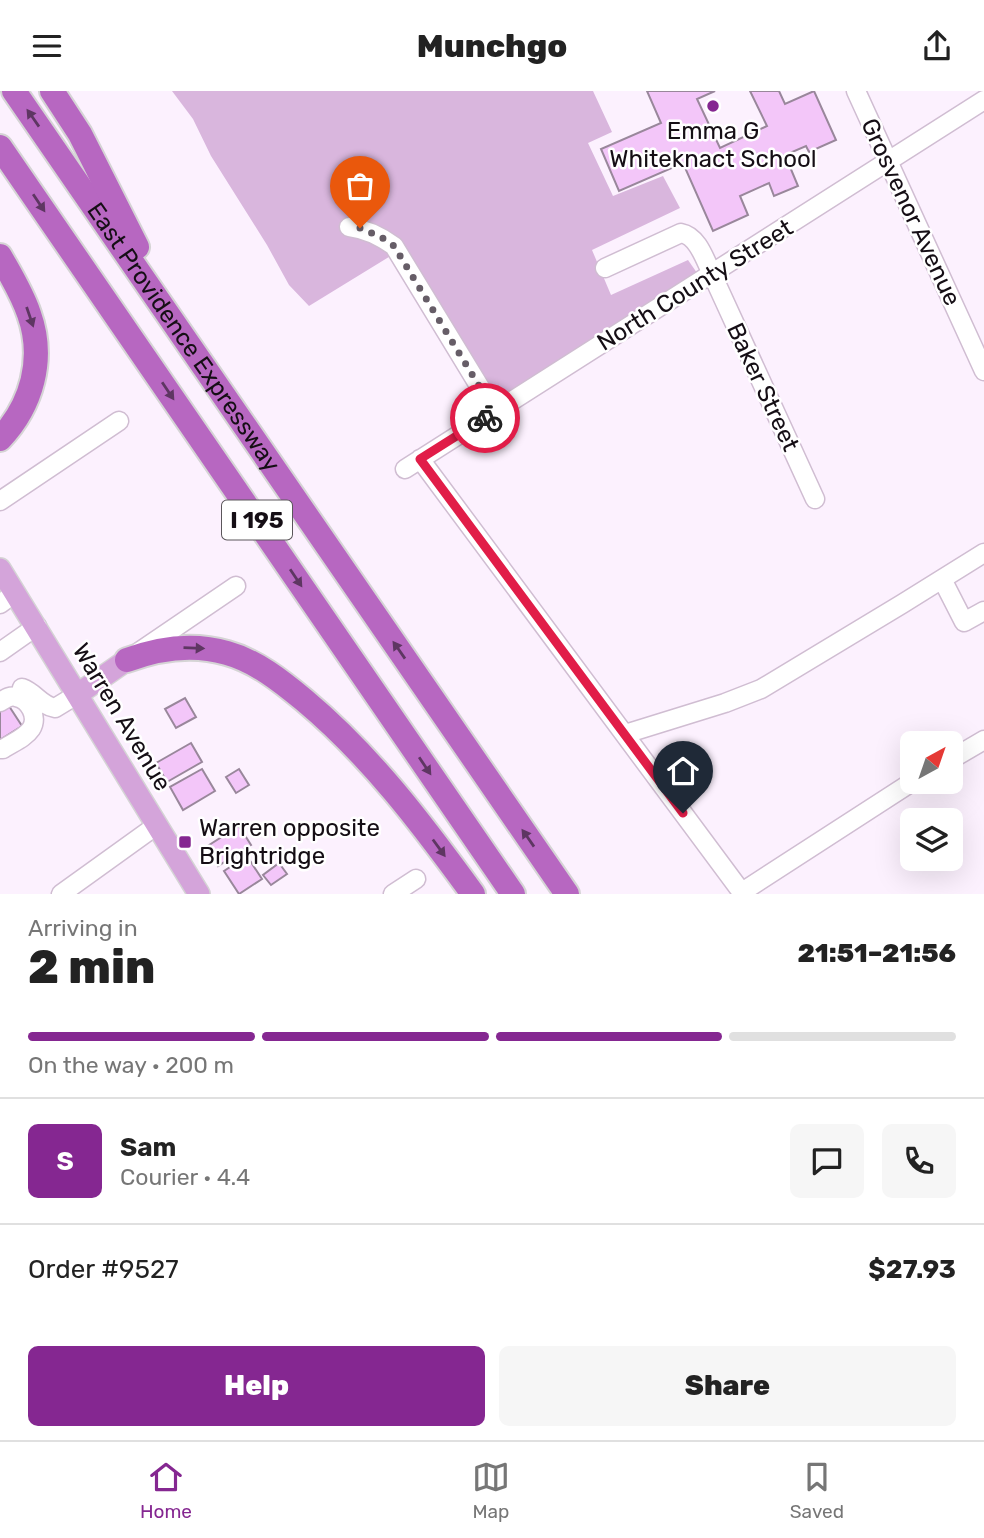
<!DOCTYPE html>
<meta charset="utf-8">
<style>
:root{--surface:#fff;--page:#f6f6f6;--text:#222;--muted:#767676;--line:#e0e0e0;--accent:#852791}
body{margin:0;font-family:Rubik,sans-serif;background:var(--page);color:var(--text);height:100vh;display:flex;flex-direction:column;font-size:26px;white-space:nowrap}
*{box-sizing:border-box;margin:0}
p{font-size:23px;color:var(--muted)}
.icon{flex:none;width:38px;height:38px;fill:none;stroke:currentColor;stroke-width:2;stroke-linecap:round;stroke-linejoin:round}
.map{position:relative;height:803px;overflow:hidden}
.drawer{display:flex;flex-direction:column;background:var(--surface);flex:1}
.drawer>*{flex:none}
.needle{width:46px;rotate:40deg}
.buttons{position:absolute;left:900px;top:640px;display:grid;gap:14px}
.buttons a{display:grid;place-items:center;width:63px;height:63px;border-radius:10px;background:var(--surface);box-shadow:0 7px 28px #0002;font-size:35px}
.pin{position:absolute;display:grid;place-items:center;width:60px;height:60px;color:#fff;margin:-72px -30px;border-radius:50% 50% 50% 0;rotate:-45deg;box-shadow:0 0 7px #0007}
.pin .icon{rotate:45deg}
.courier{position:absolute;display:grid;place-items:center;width:70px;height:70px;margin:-35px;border:5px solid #e11d48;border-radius:50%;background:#fff;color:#222;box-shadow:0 2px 9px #0007}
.overview em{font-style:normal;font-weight:800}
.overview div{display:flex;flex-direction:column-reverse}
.overview{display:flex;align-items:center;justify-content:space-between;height:119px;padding:0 28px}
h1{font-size:46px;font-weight:800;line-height:52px}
.bar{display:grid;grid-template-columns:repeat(4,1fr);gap:10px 7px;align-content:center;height:84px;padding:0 28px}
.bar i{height:9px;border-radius:5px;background:var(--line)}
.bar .active{background:var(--accent)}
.bar p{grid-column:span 4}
.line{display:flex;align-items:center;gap:18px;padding:0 28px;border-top:2px solid var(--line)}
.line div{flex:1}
.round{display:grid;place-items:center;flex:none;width:74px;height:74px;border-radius:10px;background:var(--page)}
.cta{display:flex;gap:14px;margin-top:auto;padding:14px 28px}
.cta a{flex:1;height:80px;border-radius:10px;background:var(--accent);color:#fff;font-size:28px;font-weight:800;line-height:80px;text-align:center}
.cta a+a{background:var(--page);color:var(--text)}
header{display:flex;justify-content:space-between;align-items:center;height:91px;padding:0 28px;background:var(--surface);font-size:32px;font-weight:800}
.menu{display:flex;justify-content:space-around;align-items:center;height:98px;border-top:2px solid var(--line);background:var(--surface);font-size:19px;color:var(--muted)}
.menu a{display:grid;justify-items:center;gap:4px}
.menu .active{color:var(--accent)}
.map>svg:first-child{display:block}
.green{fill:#d9b6dd}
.building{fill:#f3c6f9;stroke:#99879b;stroke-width:2}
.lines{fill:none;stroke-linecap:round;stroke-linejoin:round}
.minor-casing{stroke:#d0bdd2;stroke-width:21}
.major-casing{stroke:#d5d4d5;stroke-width:24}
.highway-casing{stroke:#d5d4d5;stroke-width:28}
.minor{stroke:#fff;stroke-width:18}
.major{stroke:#d4a4da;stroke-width:21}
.highway{stroke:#b767c1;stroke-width:24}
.oneway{fill:#5e3662}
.done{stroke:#665d67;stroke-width:7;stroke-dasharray:0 12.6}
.route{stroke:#e11d48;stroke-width:9}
.poi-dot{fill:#852791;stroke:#fff;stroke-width:2.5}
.labels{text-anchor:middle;stroke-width:5;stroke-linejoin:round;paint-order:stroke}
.shield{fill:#fff;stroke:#5b565b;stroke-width:2}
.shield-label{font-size:23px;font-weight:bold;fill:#150e15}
.poi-label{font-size:24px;fill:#150e15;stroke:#fff}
.street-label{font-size:24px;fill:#150e15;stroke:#fff}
</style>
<header><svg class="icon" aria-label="menu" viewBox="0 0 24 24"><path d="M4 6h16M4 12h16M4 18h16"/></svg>Munchgo<svg class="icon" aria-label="share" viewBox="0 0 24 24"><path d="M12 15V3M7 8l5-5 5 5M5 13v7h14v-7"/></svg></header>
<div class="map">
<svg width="984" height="803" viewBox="0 0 984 803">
<rect width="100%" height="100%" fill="#fcf1fe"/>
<path class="green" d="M172,0h421l19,41 -24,11 25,53 50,-20 17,32 -88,42 19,45 77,-35 14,20 -209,133 -96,-161 -88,54 -20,-21 -22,-40 -56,-89 -18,-37z"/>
<path class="building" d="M647,0h68l-18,8 23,49 47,-22 -17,-35h29l6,13 29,-13 22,49 -27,12 -3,-6 -21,9 13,31 -24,10 -5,-13 -29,13 8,19 -35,16 -30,-68 -64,28 -18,-42 60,-26z
M185,607l11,19 -20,11 -11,-19z
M7,612l15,23 -22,14v-33z
M191,652l11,19 -35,20 -11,-19z
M202,678l13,22 -32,19 -13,-23z
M239,678l10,16 -13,8 -10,-16z
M239,735l12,19 -33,21 -12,-19z
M247,765l15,23 -23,15 -15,-23z
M279,772l8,11 -16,11 -8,-10z"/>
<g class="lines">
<defs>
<path id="minor" d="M856,0l128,280
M349,136c17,2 31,9 45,19l101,166
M605,177l76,-35c17,3 24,27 31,41l103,225
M420,368l323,435
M405,378l579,-369
M0,410l119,-80
M942,488l22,43 20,-11
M0,513l15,-11
M0,561l37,-26
M139,561l97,-66
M22,597c14,5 18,17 33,20l23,-14
M0,611c5,-3 10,-7 16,-5 13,2 23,20 15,32 -6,9 -19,14 -28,20h-3
M625,643l100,-31 36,-14 141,-85 82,-51
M950,669l34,-20
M742,801l170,-110
M61,803l96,-69
M393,803l23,-15"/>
<path id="major" d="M0,478l199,325
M78,603l49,-34"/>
<g id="highway">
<path id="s1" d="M14,0l553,803"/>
<path d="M52,0l28,43 57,113"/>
<path d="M0,56l513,747"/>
<path d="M0,165c10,18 22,37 29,58 16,45 3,91 -29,125"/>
<path d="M127,569c32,-12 66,-17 100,-7 29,8 54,28 77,47 67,56 118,124 169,194"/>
</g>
</defs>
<use href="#minor" class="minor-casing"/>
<use href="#major" class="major-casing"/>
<use href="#highway" class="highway-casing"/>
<use href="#minor" class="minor"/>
<use href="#major" class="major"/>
<use href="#highway" class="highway"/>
</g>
<defs><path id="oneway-solid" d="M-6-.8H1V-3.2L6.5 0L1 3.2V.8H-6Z" transform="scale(1.75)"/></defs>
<g class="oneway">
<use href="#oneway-solid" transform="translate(33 27) rotate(-125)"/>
<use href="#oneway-solid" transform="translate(39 112) rotate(56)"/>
<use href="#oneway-solid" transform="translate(30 226) rotate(71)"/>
<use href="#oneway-solid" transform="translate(168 300) rotate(56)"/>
<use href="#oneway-solid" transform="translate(296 487) rotate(56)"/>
<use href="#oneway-solid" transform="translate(194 557) rotate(2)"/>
<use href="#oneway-solid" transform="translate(399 559) rotate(-125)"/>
<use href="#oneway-solid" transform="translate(425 675) rotate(56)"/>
<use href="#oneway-solid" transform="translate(528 747) rotate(-125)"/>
<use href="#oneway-solid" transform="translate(439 757) rotate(54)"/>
</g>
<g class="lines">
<path class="done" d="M360,137l21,9 13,9 101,166 -10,6"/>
<path class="route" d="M485,327l-65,41 263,354"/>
</g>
<g class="poi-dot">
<circle cx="713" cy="15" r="7"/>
<rect x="178" y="744" width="14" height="14" rx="3.5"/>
</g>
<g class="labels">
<rect class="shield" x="222" y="409.5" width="70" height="39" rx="5"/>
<g class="shield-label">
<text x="257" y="437">I 195</text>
</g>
<g class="poi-label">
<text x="713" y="48">Emma G<tspan x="713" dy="28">Whiteknact School</tspan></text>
<text x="199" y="745" text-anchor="start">Warren opposite<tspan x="199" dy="28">Brightridge</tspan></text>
</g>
<g class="street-label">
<text transform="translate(911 121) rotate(65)" y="8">Grosvenor Avenue</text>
<text transform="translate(695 194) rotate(-32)" y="8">North County Street</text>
<text dy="8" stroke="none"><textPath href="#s1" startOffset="299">East Providence Expressway</textPath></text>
<text transform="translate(763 296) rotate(65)" y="8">Baker Street</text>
<text transform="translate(122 626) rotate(59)" y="8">Warren Avenue</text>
</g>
</g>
</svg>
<div class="buttons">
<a><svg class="needle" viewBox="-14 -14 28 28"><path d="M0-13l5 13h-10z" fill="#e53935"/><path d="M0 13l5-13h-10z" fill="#767676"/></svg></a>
<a><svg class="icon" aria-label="layers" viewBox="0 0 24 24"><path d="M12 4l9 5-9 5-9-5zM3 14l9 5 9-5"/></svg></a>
</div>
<div class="pin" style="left:360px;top:137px;background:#ea580c"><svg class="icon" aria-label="bag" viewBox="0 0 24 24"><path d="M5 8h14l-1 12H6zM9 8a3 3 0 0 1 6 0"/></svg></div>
<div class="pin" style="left:683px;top:722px;background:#1f2937"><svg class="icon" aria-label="home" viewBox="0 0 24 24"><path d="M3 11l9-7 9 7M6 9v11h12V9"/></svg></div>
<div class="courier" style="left:485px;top:327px"><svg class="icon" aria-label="bike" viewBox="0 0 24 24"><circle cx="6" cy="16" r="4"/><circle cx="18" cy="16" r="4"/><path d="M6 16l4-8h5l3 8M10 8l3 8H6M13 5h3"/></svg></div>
</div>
<section class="drawer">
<div class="overview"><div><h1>2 min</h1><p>Arriving in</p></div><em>21:51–21:56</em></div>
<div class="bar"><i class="active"></i><i class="active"></i><i class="active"></i><i></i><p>On the way · 200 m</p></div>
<div class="line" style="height:126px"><b class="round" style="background:var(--accent);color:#fff">S</b><div><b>Sam</b><p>Courier · 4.4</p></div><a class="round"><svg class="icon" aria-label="chat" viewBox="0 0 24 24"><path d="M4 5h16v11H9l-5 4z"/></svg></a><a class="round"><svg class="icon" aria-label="phone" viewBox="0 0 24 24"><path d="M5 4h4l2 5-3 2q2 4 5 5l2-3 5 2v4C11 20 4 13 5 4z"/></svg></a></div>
<div class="line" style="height:91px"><div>Order #9527</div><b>$27.93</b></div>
<div class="cta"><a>Help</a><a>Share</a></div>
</section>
<nav class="menu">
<a class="active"><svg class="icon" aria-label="home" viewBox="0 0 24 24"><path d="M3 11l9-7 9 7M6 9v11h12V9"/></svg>Home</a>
<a><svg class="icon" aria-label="map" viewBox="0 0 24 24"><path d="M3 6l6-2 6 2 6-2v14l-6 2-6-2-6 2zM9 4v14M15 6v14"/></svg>Map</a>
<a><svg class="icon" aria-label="saved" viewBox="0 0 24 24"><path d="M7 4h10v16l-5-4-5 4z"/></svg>Saved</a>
</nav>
